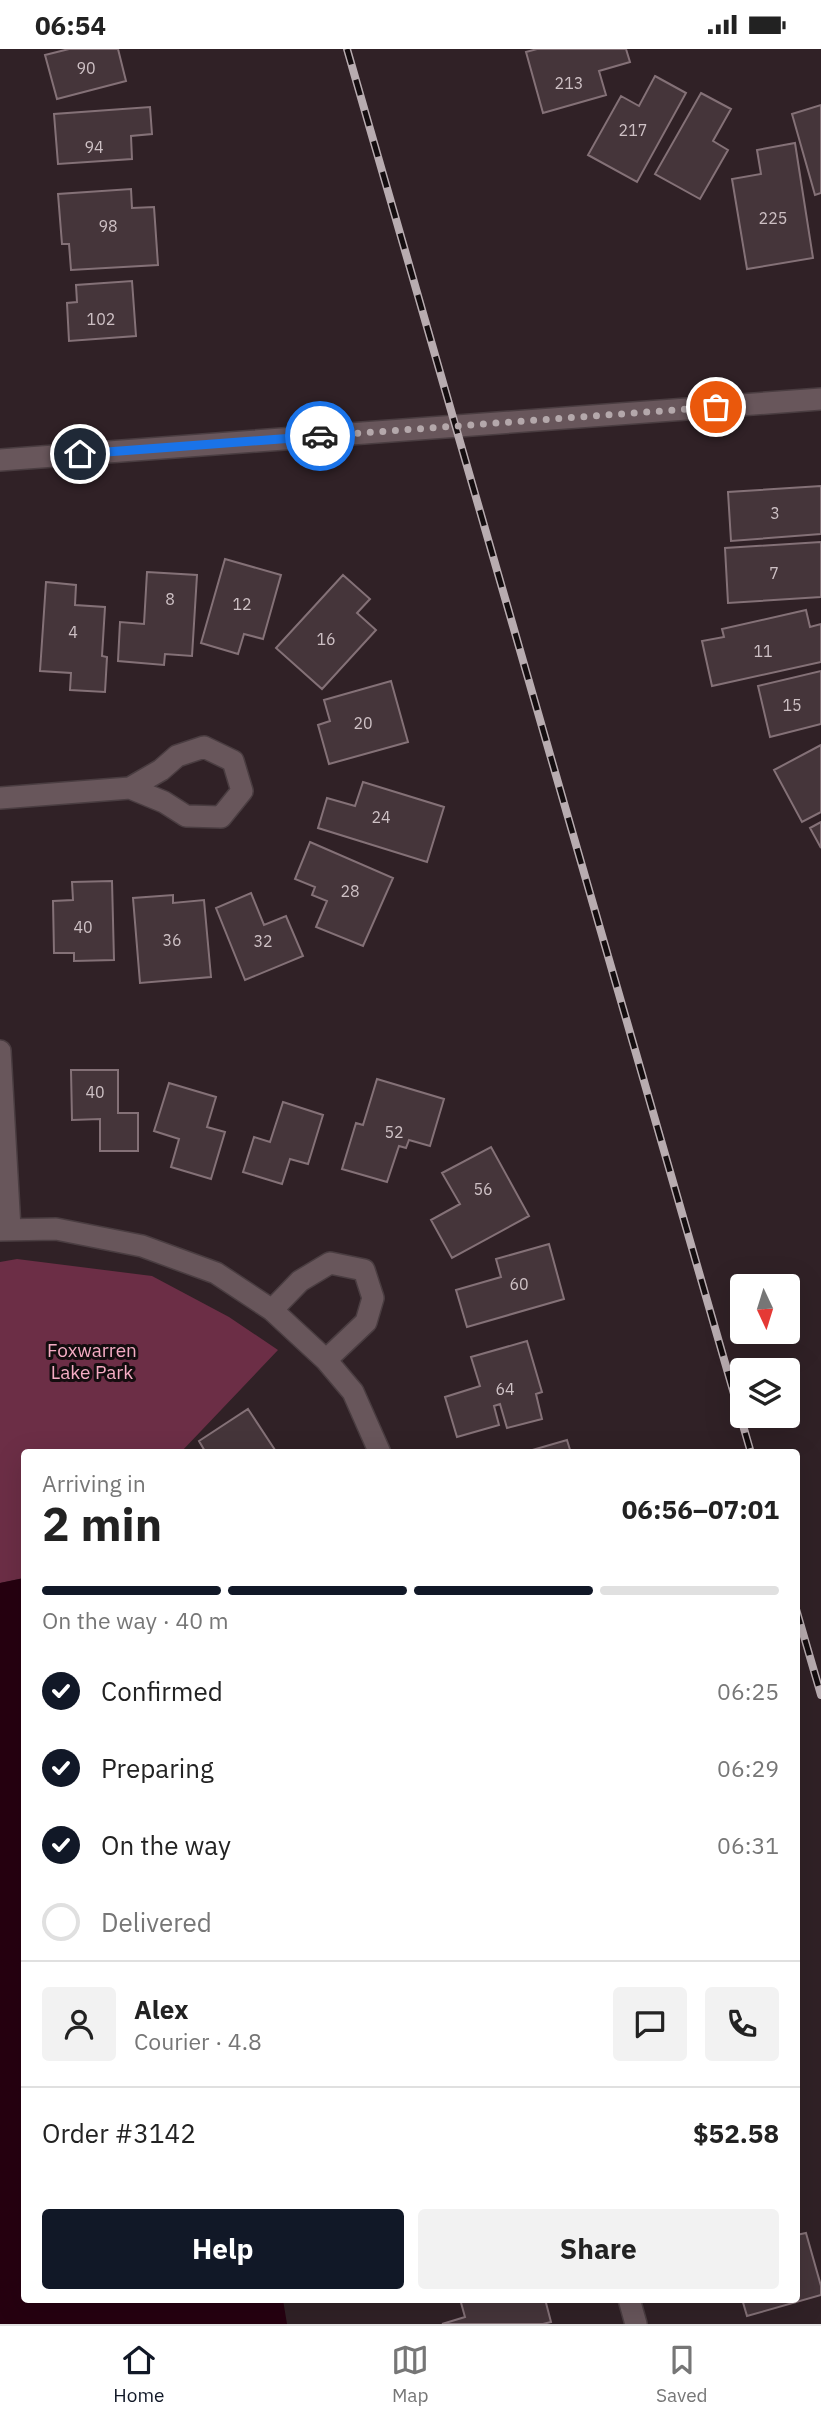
<!DOCTYPE html>
<meta charset="utf-8">
<style>
:root{--surface:#fff;--page:#f2f2f2;--text:#222;--muted:#767676;--line:#e0e0e0;--accent:#111827}
body{margin:0;font-family:"IBM Plex Sans",sans-serif;background:var(--page);color:var(--text);height:100vh;display:flex;flex-direction:column;font-size:26px;white-space:nowrap}
*{box-sizing:border-box;margin:0}
p{font-size:23px;color:var(--muted)}
.icon{flex:none;width:38px;height:38px;fill:none;stroke:currentColor;stroke-width:2;stroke-linecap:round;stroke-linejoin:round}
.map{position:relative;flex:1;overflow:hidden}
.panel{position:absolute;left:21px;top:1400px;width:779px;height:854px;display:flex;flex-direction:column;background:var(--surface);border-radius:7px;box-shadow:0 7px 28px #0002}
.panel>*{flex:none}
.needle{width:46px;rotate:176deg}
.buttons{position:absolute;left:730px;top:1225px;display:grid;gap:14px}
.buttons a{display:grid;place-items:center;width:70px;height:70px;border-radius:7px;background:var(--surface);box-shadow:0 7px 28px #0002;font-size:35px}
.pin{position:absolute;display:grid;place-items:center;width:60px;height:60px;color:#fff;margin:-30px;border:4px solid #fff;border-radius:50%;box-shadow:0 2px 7px #0007}
.courier{position:absolute;display:grid;place-items:center;width:70px;height:70px;margin:-35px;border:5px solid #1a73e8;border-radius:50%;background:#fff;color:#222;box-shadow:0 2px 9px #0007}
.head em{font-style:normal;font-weight:800}
.head div{display:flex;flex-direction:column-reverse}
.head{display:flex;align-items:center;justify-content:space-between;height:119px;padding:0 21px}
h1{font-size:46px;font-weight:800;line-height:52px}
.bar{display:grid;grid-template-columns:repeat(4,1fr);gap:10px 7px;align-content:center;height:84px;padding:0 21px}
.bar i{height:9px;border-radius:5px;background:var(--line)}
.bar .on{background:var(--accent)}
.bar p{grid-column:span 4}
.line{display:flex;align-items:center;gap:18px;padding:0 21px;border-top:2px solid var(--line)}
.line div{flex:1}
.round{display:grid;place-items:center;flex:none;width:74px;height:74px;border-radius:7px;background:var(--page)}
ol{padding:0 21px;list-style:none}
li{display:flex;align-items:center;gap:21px;height:77px}
li p{margin-inline-start:auto}
li .icon{padding:7px;border-radius:50%;background:var(--accent);color:#fff;stroke-width:4}
li:last-child{color:var(--muted)}
li i{width:38px;height:38px;border:4px solid var(--line);border-radius:50%}
.button{display:flex;gap:14px;margin-top:auto;padding:14px 21px}
.button a{flex:1;height:80px;border-radius:7px;background:var(--accent);color:#fff;font-size:28px;font-weight:800;line-height:80px;text-align:center}
.button a+a{background:var(--page);color:var(--text)}
.status{display:flex;justify-content:space-between;align-items:center;height:49px;padding:0 35px;background:var(--surface);direction:ltr}
.status svg{height:19px;fill:currentColor}
.dock{display:flex;justify-content:space-around;align-items:center;height:98px;border-top:2px solid var(--line);background:var(--surface);font-size:19px;color:var(--muted)}
.dock a{display:grid;justify-items:center;gap:4px}
.dock .on{color:var(--accent)}
.map>svg:first-child{display:block}
.green{fill:#6c2e46}
.water{fill:#260010}
.building{fill:#45353a;stroke:#847177;stroke-width:2}
.lines{fill:none;stroke-linecap:round;stroke-linejoin:round}
.minor-casing{stroke:#4a3d41;stroke-width:24}
.tertiary-casing{stroke:#4a3d41;stroke-width:24}
.minor{stroke:#68565b;stroke-width:21}
.tertiary{stroke:#68565b;stroke-width:21}
.rail-casing{stroke:#b8acb0;stroke-width:8}
.rail{stroke:#140d0f;stroke-width:5;stroke-dasharray:16;stroke-linecap:butt}
.done{stroke:#b4a8ab;stroke-width:7;stroke-dasharray:0 12.6}
.route{stroke:#1a73e8;stroke-width:9}
.labels{text-anchor:middle;stroke-width:6;stroke-linejoin:round;paint-order:stroke}
.number-label{font-size:16px;fill:#cec1c5}
.park-label{font-size:19px;fill:#f5acc4;stroke:#140d0f}
</style>
<div class="status"><b>06:54</b><svg viewBox="0 0 49 12"><path d="M0 12V9h3v3zM5 12V6h3v6zM10 12V3h3v9zM15 12V0h3v12zM26 1h20v11H26zM47 4h2v5h-2z"/></svg></div>
<div class="map">
<svg width="821" height="2275" viewBox="0 0 821 2275">
<rect width="100%" height="100%" fill="#302126"/>
<path class="green" d="M17,1210l135,17 77,41 49,33 -97,102 -157,1v125l-24,5v-321z"/>
<path class="water" d="M24,1529v721l259,1 4,24h-287v-741z"/>
<path class="building" d="M69,0h49l8,32 -69,18 -12,-44z
M537,0h89l4,13 -31,9 7,24 -63,18 -17,-61z
M655,27l31,17 -49,89 -49,-27 33,-59 18,10z
M701,44l30,16 -18,32 15,9 -28,49 -45,-25z
M821,56v88l-6,2 -23,-81z
M150,58l2,27 -21,2 1,23 -74,5 -4,-50z
M795,94l18,115 -66,11 -15,-90 29,-5 -4,-24z
M131,140l1,19 22,-1 4,58 -87,5 -2,-26h-7l-4,-50z
M132,232l4,55 -67,5 -2,-38 10,-1 -1,-17z
M821,437v48l-90,7 -3,-49z
M821,493v55l-93,6 -3,-55z
M225,510l56,16 -18,64 -19,-5 -6,20 -37,-11z
M147,523l50,3 -5,81 -27,-2 -1,11 -46,-4 2,-39 24,2z
M343,526l27,24 -13,14 19,17 -54,59 -46,-41z
M46,533l30,3 -1,20 30,2 -3,49 5,1 -2,35 -35,-2 1,-17 -31,-2z
M806,561l4,17 11,-3v38l-109,24 -10,-45 22,-4 -2,-8z
M821,622v53l-51,13 -12,-51z
M391,632l17,61 -79,22 -11,-39 12,-4 -6,-21z
M821,696v67l-19,10 -28,-52z
M363,733l81,25 -17,55 -109,-34 9,-30 28,8z
M821,773v26l-11,-20z
M310,793l83,36 -30,68 -47,-19 11,-26 -15,-6 3,-8 -20,-8z
M112,832l2,79 -40,1v-8h-20l-1,-52 20,-1 -1,-18z
M251,844l13,32 22,-9 17,40 -58,24 -29,-72z
M173,846v8l31,-3 7,77 -71,6 -7,-85z
M71,1021h47v43h20v38h-38v-32l-28,1z
M377,1030l67,20 -14,47 -21,-6 -3,8 -7,-2 -12,36 -45,-13 14,-46 7,2z
M169,1034l47,14 -9,30 18,5 -14,47 -40,-12 8,-28 -25,-8z
M283,1053l40,13 -15,49 -18,-5 -8,25 -39,-12 11,-35 16,5z
M491,1098l38,69 -77,42 -21,-38 29,-16 -18,-31z
M549,1195l15,55 -97,28 -11,-37 45,-13 -5,-18z
M527,1292l15,51 -6,2 6,25 -35,9 -7,-24 -6,2 5,19 -42,12 -12,-40 35,-11 -9,-29z
M248,1360l29,44h-71l-7,-12z
M567,1391l4,13h-49z
M806,2184l15,53v9l-74,21 -5,-17h54v-64z
M460,2250h85l6,23 -8,2h-101l23,-7z"/>
<g class="lines">
<defs>
<path id="minor" d="M0,749l130,-10 31,-18 16,-14 27,-9 29,14 9,30 -21,26 -35,-1 -22,-14 -34,-14
M0,1002l10,178
M0,1181l56,-1 86,17 74,27 56,37 54,50 27,32 27,61
M272,1261l28,-29 30,-18 34,7 9,28 -7,24 -40,38
M629,2250l7,25"/>
<path id="tertiary" d="M0,411l821,-61"/>
</defs>
<use href="#minor" class="minor-casing"/>
<use href="#tertiary" class="tertiary-casing"/>
<use href="#minor" class="minor"/>
<use href="#tertiary" class="tertiary"/>
<defs>
<path id="rail" d="M347,0l404,1404
M796,1560l25,86"/>
</defs>
<use href="#rail" class="rail-casing"/>
<use href="#rail" class="rail"/>
</g>
<g class="lines">
<path class="done" d="M320,387l396,-29"/>
<path class="route" d="M80,405l240,-18"/>
</g>
<g class="labels">
<g class="number-label">
<text x="86" y="25">90</text>
<text x="569" y="40">213</text>
<text x="633" y="87">217</text>
<text x="94" y="104">94</text>
<text x="773" y="175">225</text>
<text x="108" y="183">98</text>
<text x="101" y="276">102</text>
<text x="775" y="470">3</text>
<text x="774" y="530">7</text>
<text x="170" y="556">8</text>
<text x="242" y="561">12</text>
<text x="73" y="589">4</text>
<text x="326" y="596">16</text>
<text x="763" y="608">11</text>
<text x="792" y="662">15</text>
<text x="363" y="680">20</text>
<text x="381" y="774">24</text>
<text x="350" y="848">28</text>
<text x="83" y="884">40</text>
<text x="172" y="897">36</text>
<text x="263" y="898">32</text>
<text x="95" y="1049">40</text>
<text x="394" y="1089">52</text>
<text x="483" y="1146">56</text>
<text x="519" y="1241">60</text>
<text x="505" y="1346">64</text>
</g>
<g class="park-label">
<text x="92" y="1308">Foxwarren<tspan x="92" dy="22">Lake Park</tspan></text>
</g>
</g>
</svg>
<div class="buttons">
<a><svg class="needle" viewBox="-14 -14 28 28"><path d="M0-13l5 13h-10z" fill="#e53935"/><path d="M0 13l5-13h-10z" fill="#767676"/></svg></a>
<a><svg class="icon" aria-label="layers" viewBox="0 0 24 24"><path d="M12 4l9 5-9 5-9-5zM3 14l9 5 9-5"/></svg></a>
</div>
<div class="pin" style="left:716px;top:358px;background:#ea580c"><svg class="icon" aria-label="bag" viewBox="0 0 24 24"><path d="M5 8h14l-1 12H6zM9 8a3 3 0 0 1 6 0"/></svg></div>
<div class="pin" style="left:80px;top:405px;background:#1f2937"><svg class="icon" aria-label="home" viewBox="0 0 24 24"><path d="M3 11l9-7 9 7M6 9v11h12V9"/></svg></div>
<div class="courier" style="left:320px;top:387px"><svg class="icon" aria-label="car" viewBox="0 0 24 24"><path d="M5 17H2v-5l4-1 3-4h7l3 4 3 1v5h-3M9 17h6M6 11h13"/><circle cx="7" cy="17" r="2"/><circle cx="17" cy="17" r="2"/></svg></div>
<section class="panel">
<div class="head"><div><h1>2 min</h1><p>Arriving in</p></div><em>06:56–07:01</em></div>
<div class="bar"><i class="on"></i><i class="on"></i><i class="on"></i><i></i><p>On the way · 40 m</p></div>
<ol>
<li><svg class="icon" aria-label="check" viewBox="0 0 24 24"><path d="M5 12l5 5 9-10"/></svg>Confirmed<p>06:25</p></li>
<li><svg class="icon" aria-label="check" viewBox="0 0 24 24"><path d="M5 12l5 5 9-10"/></svg>Preparing<p>06:29</p></li>
<li><svg class="icon" aria-label="check" viewBox="0 0 24 24"><path d="M5 12l5 5 9-10"/></svg>On the way<p>06:31</p></li>
<li><i></i>Delivered</li>
</ol>
<div class="line" style="height:126px"><a class="round"><svg class="icon" aria-label="person" viewBox="0 0 24 24"><circle cx="12" cy="8" r="4"/><path d="M4 21q1-7 8-7t8 7"/></svg></a><div><b>Alex</b><p>Courier · 4.8</p></div><a class="round"><svg class="icon" aria-label="chat" viewBox="0 0 24 24"><path d="M4 5h16v11H9l-5 4z"/></svg></a><a class="round"><svg class="icon" aria-label="phone" viewBox="0 0 24 24"><path d="M5 4h4l2 5-3 2q2 4 5 5l2-3 5 2v4C11 20 4 13 5 4z"/></svg></a></div>
<div class="line" style="height:91px"><div>Order #3142</div><b>$52.58</b></div>
<div class="button"><a>Help</a><a>Share</a></div>
</section>
</div>
<nav class="dock">
<a class="on"><svg class="icon" aria-label="home" viewBox="0 0 24 24"><path d="M3 11l9-7 9 7M6 9v11h12V9"/></svg>Home</a>
<a><svg class="icon" aria-label="map" viewBox="0 0 24 24"><path d="M3 6l6-2 6 2 6-2v14l-6 2-6-2-6 2zM9 4v14M15 6v14"/></svg>Map</a>
<a><svg class="icon" aria-label="saved" viewBox="0 0 24 24"><path d="M7 4h10v16l-5-4-5 4z"/></svg>Saved</a>
</nav>
